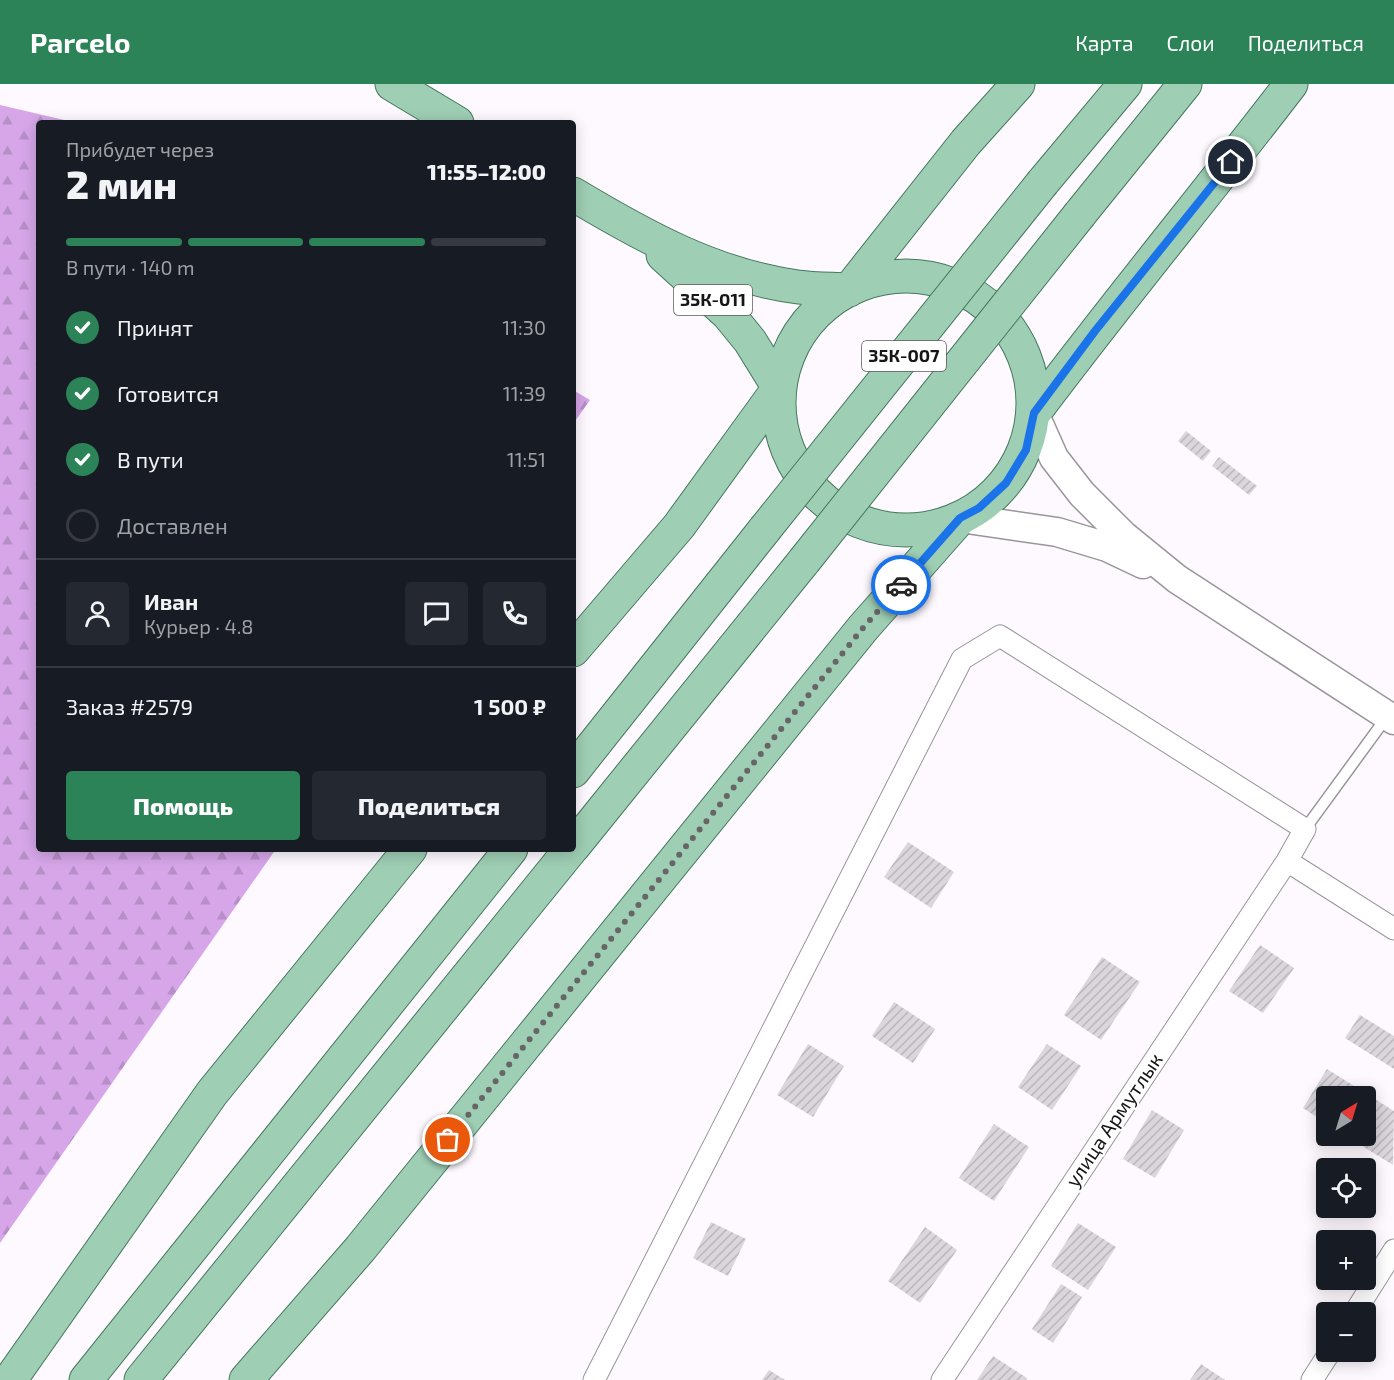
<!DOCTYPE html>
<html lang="ru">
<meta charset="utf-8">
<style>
:root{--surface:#171b24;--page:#242831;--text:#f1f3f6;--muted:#9ea1a6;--line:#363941;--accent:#2b8357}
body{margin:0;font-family:"Exo 2",sans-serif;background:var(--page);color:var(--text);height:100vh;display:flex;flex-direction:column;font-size:22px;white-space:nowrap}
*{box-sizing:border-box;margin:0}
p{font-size:20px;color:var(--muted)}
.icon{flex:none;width:33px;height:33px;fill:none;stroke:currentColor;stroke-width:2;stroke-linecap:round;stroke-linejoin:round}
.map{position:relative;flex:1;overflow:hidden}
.side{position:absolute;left:36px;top:36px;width:540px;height:732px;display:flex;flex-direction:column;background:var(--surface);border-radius:6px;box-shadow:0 3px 15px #0003}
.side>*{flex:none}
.needle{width:39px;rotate:38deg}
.fabs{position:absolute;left:1316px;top:1002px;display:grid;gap:12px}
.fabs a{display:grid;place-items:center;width:60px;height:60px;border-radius:6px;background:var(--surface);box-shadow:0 3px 15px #0003;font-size:30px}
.pin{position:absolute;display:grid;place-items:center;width:51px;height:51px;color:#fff;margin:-26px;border:3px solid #fff;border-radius:50%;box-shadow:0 2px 6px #0007}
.courier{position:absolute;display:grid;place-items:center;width:60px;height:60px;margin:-30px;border:4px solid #1a73e8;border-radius:50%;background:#fff;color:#222;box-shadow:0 2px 8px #0007}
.head em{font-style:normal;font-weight:800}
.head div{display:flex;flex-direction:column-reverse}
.head{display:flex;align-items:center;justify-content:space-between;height:102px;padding:0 30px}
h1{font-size:39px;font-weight:800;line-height:45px}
.bar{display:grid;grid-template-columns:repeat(4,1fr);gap:9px 6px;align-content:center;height:72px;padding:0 30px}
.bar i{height:8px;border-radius:4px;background:var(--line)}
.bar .active{background:var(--accent)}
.bar p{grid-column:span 4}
.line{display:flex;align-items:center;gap:15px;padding:0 30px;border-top:2px solid var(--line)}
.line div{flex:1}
.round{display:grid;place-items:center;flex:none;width:63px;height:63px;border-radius:6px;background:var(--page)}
ol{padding:0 30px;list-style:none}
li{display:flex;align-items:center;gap:18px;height:66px}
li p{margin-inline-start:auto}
li .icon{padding:6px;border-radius:50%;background:var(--accent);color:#fff;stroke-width:4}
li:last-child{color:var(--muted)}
li i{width:33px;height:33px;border:3px solid var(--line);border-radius:50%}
.action{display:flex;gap:12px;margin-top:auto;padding:12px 30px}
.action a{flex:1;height:69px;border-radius:6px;background:var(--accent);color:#fff;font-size:24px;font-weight:800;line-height:69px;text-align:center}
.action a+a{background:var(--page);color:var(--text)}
header{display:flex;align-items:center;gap:36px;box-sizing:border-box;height:84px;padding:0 30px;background:var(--accent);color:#fff}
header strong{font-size:28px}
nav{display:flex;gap:33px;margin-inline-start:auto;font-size:21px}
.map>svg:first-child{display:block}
.forest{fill:url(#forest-firs)}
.building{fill:url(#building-hatch)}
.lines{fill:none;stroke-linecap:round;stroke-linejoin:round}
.lane-casing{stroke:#99959b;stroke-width:13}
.street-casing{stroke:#99959b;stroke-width:23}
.secondary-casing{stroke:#99959b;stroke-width:31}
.primary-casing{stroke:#45785d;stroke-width:35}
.lane{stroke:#fff;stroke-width:10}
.street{stroke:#fff;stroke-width:21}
.secondary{stroke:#fff;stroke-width:28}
.primary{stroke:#9eceb4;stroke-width:33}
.primary-bridge-casing{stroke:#45785d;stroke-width:35;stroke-linecap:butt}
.primary-bridge{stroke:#9eceb4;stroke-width:33}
.done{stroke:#676568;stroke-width:6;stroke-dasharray:0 10.8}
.route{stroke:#1a73e8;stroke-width:8}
.labels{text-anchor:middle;stroke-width:4.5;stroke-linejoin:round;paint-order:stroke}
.shield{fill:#fff;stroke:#5c5b5d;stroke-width:1.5}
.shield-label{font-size:18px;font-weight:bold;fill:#161517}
.street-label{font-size:20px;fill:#161517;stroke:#fff}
</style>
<header>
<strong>Parcelo</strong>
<nav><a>Карта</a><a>Слои</a><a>Поделиться</a></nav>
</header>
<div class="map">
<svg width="1394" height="1296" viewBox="0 0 1394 1296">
<defs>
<pattern id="forest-firs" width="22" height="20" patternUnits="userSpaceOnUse" patternTransform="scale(1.5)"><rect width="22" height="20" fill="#d6a6e9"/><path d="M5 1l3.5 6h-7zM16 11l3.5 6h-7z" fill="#b78ec7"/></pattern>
<pattern id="building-hatch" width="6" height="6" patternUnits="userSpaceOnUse" patternTransform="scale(1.5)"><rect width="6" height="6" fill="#dad6dc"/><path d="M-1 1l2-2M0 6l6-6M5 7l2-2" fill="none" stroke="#bab7bc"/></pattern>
</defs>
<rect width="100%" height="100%" fill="#fdf9ff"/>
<path class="forest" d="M0,21l77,18h-38v726h237l-276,394z
M573,306l17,10 -17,24z"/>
<path class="building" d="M1186,347l25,20 -8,10 -25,-20z
M1219,373l38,29 -8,9 -37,-29z
M908,758l46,30 -23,36 -47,-31z
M1260,861l34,23 -31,45 -34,-22z
M1102,873l38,25 -39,58 -37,-25z
M894,918l41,27 -22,34 -41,-27z
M1360,931l34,21v33l-49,-31z
M808,960l36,22 -31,51 -36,-22z
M1047,960l34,22 -29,44 -34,-23z
M1327,985l67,42 -1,54 -47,-29h19v-40h-39v27l-23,-15z
M1152,1026l32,20 -29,48 -32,-19z
M994,1040l35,23 -35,54 -35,-23z
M711,1138l35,17 -18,37 -35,-18z
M1078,1139l38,24 -28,43 -37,-24z
M925,1143l32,23 -37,53 -32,-22z
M1061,1200l21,13 -29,46 -21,-14z
M993,1272l34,22 -1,2h-49z
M1201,1280l24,16h-35z
M769,1286l16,10h-23z"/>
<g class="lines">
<defs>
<path id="lane" d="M1305,745l81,-111"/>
<path id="street" d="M1287,777l107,68
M1355,1228l39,-62
M594,1296l368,-721 38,-23 305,193 -18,32 -345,519
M1312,1296l18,-28"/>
<path id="secondary" d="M1034,329l20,45 28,36 41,41 54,44 217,141
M960,434l97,14 50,15 36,17"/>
<path id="primary" d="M392,0l65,39
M1043,98l82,-98
M573,110c70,42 142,82 225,93 16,2 34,2 51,3l117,-148 52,-58
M1080,130l105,-130
M779 319a127 127 0 1 1 254 0a127 127 0 1 1-254 0Z
M1034,329c83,-111 172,-218 257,-329
M573,566l106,-124 100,-138 -29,-47 -22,-27 -65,-59
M573,687l192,-242
M573,763l231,-286
M10,1296l202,-287 198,-244
M86,1296l425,-531
M141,1296l430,-531
M246,1296l114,-131 503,-621 97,-110"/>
</defs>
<use href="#lane" class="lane-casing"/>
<use href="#street" class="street-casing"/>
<use href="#secondary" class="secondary-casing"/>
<use href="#primary" class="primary-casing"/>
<use href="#lane" class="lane"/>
<use href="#street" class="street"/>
<use href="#secondary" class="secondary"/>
<use href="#primary" class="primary"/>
<defs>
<path id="primary-bridge" d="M765,445l278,-347
M804,477l276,-347"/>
</defs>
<use href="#primary-bridge" class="primary-bridge-casing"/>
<use href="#primary-bridge" class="primary-bridge"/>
</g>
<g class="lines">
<path class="done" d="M448,1056l415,-512 38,-43"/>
<path class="route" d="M901,501l59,-67 19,-10 27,-25 20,-33 8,-37 61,-82 136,-169"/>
</g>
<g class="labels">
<g class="shield">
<rect x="674" y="201" width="78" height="30" rx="4.5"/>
<rect x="862" y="257" width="84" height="30" rx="4.5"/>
</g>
<g class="shield-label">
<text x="713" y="222">35К-011</text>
<text x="904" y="278">35К-007</text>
</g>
<g class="street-label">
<text transform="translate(1114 1036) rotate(-56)" y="7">улица Армутлык</text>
</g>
</g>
</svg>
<div class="fabs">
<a><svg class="needle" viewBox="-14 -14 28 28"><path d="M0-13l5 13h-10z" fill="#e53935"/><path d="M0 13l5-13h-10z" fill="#9ea1a6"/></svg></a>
<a><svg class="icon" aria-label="locate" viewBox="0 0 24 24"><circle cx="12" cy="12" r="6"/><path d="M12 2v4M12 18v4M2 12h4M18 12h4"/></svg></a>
<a>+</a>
<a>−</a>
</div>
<div class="pin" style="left:448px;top:1056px;background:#ea580c"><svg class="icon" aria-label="bag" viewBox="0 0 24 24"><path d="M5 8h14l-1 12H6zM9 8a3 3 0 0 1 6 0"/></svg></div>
<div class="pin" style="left:1231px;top:78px;background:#1f2937"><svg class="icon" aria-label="home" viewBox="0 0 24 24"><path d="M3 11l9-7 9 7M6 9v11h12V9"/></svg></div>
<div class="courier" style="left:901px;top:501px"><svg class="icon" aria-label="car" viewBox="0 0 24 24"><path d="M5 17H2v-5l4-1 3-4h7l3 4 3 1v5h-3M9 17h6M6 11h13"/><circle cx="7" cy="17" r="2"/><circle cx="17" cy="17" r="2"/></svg></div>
<section class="side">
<div class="head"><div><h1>2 мин</h1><p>Прибудет через</p></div><em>11:55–12:00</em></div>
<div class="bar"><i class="active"></i><i class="active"></i><i class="active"></i><i></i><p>В пути · 140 m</p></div>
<ol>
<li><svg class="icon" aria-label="check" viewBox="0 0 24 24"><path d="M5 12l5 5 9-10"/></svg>Принят<p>11:30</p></li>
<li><svg class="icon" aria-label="check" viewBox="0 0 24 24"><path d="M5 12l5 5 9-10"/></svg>Готовится<p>11:39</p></li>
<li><svg class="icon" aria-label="check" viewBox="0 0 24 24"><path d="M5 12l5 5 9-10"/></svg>В пути<p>11:51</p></li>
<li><i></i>Доставлен</li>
</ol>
<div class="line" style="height:108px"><a class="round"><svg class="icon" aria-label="person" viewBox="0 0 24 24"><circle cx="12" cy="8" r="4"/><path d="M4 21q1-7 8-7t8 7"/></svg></a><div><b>Иван</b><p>Курьер · 4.8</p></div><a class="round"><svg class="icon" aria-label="chat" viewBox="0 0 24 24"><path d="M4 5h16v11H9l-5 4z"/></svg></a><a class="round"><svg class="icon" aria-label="phone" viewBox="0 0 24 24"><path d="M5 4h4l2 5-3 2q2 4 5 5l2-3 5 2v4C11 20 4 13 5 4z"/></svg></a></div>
<div class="line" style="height:78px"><div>Заказ #2579</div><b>1 500 ₽</b></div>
<div class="action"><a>Помощь</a><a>Поделиться</a></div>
</section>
</div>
